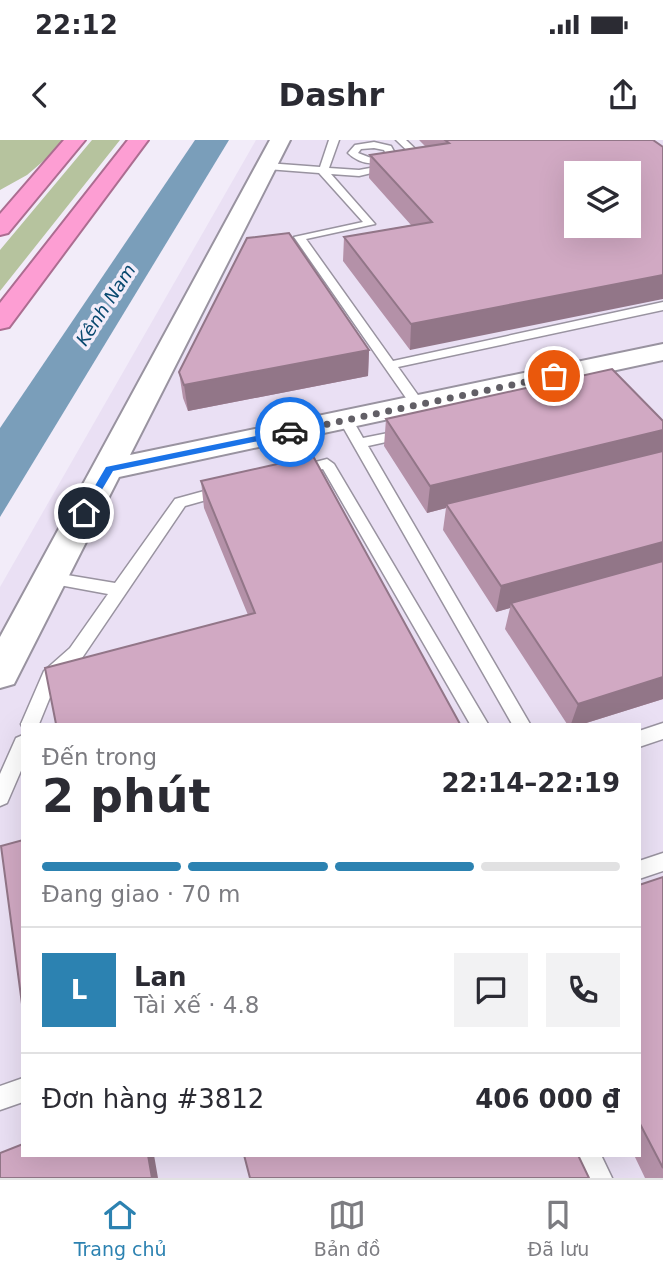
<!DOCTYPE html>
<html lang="vi">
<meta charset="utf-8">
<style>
:root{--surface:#fff;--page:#f2f2f3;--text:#2b2b33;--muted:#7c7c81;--line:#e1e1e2;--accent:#2c82b1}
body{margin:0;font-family:"DejaVu Sans",sans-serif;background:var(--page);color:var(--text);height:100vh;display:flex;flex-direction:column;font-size:26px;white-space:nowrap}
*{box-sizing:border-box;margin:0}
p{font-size:23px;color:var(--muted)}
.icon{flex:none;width:38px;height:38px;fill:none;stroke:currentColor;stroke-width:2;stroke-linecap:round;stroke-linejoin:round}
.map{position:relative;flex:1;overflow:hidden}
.side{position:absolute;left:21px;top:583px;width:620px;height:434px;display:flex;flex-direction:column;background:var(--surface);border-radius:0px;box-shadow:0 7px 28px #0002}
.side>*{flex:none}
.controls{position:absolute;left:564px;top:21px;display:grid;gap:14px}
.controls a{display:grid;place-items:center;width:77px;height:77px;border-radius:0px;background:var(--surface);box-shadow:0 7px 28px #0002;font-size:35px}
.pin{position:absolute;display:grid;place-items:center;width:60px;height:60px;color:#fff;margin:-30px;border:4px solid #fff;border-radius:50%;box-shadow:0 2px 7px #0007}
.courier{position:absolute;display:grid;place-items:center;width:70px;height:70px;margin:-35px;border:5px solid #1a73e8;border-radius:50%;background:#fff;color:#222;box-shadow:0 2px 9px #0007}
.head em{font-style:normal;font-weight:600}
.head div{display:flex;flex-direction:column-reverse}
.head{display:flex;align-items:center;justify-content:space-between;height:119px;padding:0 21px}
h1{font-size:46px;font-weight:600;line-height:52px}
.bar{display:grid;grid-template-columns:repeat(4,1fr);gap:10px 7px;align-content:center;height:84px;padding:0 21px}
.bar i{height:9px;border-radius:5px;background:var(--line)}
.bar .current{background:var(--accent)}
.bar p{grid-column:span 4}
.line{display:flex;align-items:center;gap:18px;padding:0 21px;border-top:2px solid var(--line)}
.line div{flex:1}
.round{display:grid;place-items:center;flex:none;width:74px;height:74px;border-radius:0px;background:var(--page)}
.status{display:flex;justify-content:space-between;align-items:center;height:49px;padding:0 35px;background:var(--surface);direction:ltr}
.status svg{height:19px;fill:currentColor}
header{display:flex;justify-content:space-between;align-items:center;height:91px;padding:0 21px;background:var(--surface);font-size:32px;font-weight:600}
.tab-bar{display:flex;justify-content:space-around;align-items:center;height:98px;border-top:2px solid var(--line);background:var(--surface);font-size:19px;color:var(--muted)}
.tab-bar a{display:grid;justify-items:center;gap:4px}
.tab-bar .current{color:var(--accent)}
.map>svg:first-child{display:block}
.built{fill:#eae0f4;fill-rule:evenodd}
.green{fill:#b6c39e}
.water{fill:#7a9eba}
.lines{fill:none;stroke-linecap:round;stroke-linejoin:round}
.lane-casing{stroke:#9993a0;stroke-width:3}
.secondary-casing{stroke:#9993a0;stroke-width:4}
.highway-casing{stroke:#ac6d91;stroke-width:4}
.lane{fill:#fff;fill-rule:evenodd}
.secondary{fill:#fff;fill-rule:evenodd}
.highway{fill:#fd9ed3;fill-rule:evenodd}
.wall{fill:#b491a8}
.shaded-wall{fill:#927688}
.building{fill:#d1a9c3;stroke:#927688;stroke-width:2;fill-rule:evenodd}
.route{fill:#1a73e8}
.done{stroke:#625f66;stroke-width:7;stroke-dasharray:0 12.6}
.labels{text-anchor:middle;stroke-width:7;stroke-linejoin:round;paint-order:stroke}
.far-water-label{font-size:18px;font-style:italic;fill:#08486f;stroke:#f2ecf9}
</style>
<div class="status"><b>22:12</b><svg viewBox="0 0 49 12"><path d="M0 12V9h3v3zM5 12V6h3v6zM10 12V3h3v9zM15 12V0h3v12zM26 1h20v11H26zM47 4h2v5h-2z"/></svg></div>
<header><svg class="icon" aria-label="back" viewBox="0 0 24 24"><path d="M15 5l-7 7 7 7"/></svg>Dashr<svg class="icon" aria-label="share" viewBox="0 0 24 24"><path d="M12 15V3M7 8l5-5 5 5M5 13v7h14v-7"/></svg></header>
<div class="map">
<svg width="663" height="1038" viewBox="0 0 663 1038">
<rect width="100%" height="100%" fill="#f2ecf9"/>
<path class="built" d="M256,0h407v1038h-663v-591zM576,33h52v53h-52zM23,584h616v431h-616z"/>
<path class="green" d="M0,0h68l-41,35 -27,15z
M92,0h28l-120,151v-41z"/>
<path class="water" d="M195,0h34l-229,377v-89z"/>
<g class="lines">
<defs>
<path id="lane" d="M329,0h10l-10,28 30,2 33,-6 5,3 -38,9 -28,-2 44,50 -69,15 87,122 270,-59v8l-265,57 27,38 -2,3h-10l-119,-171 69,-15 -44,-49 -52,-4 -5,-3 5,-3 53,4z
M396,0h10l21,20v4h-10v-4z
M374,2l17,4 5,9c-14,12 -35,11 -48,-2l7,-8zM374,8l10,2 2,4 -15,4 -13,-5 3,-4z
M346,276l5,1 12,21 45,-9 7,4 -2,3 -45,10 162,278h-18l-173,-304z
M327,319l7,5 154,260h-18l-147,-255 -26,7 -7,-5 2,-3z
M226,345l7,5 -2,3 -46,13 -103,152 -25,22 -18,44h-16v4l-2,-4 23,-53 26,-23 38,-54 -65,-12 -2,-4 2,-4 6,-2 66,11 60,-84z
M663,583v16l-24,8v-16z
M23,595v31l-16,37 -7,3v-32l16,-36z
M663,713v18l-24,8v-18z
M23,938v24l-23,8v-24z
M575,1015h26l11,23h-26z"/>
<path id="secondary" d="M270,0h20l-160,315 533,-111v16l-544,117 -105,207 -14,4v-51z"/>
<path id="highway" d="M64,0h21l-77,93 -8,2v-21z
M128,0h20l-139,187 -9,2v-26z"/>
</defs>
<use href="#lane" class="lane-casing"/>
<use href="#secondary" class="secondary-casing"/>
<use href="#highway" class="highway-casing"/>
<use href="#lane" class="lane"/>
<use href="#secondary" class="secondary"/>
<use href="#highway" class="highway"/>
</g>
<path class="wall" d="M419,0h234l-243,210 -67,-89 1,-24 67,-12 -42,-47 1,-23 56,-8z
M369,210l-1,26 -180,35 -5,-13 -4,-26z
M386,279l277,2v278l-80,25h-16l-62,-95 5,-21 -14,4 -53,-82 3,-22 -19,5 -43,-67z
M201,341l259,243 -212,-109 -44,-107z
M663,737v301h-18l-11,-23h5v-270z"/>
<path class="shaded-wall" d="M663,135v24l-253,51 1,-26z
M369,210l-1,26 -180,35 -4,-26z
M663,290v20l-2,5 -215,49v4l-19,5 3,-27z
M663,402v23l-152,38 -1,5 -14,4 5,-26z
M663,537v22l-80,25h-12l7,-20z
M148,1015h6l4,23h-6z"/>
<path class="building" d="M445,0h208l10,7v128l-252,49 -67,-87 88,-15 -62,-67 79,-12zM576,33h52v53h-52z
M289,93l80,117 -185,35 -5,-13 68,-134z
M612,229l51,52v9l-233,56 -44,-67z
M663,311v91l-162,44 -55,-82z
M313,316l147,268h-404l-11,-56 210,-55 -54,-132z
M663,421v116l-85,27 -67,-101z
M23,700v164h-1l-21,-158z
M663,737v291l-24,-46v-237z
M23,1004v11h125l4,23h-152v-25z
M244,1015h334l11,23h-339z"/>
<path class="route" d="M290,289l3,1v4l-180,37 -26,44 -8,-2 27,-46z"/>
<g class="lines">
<path class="done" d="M290,292l264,-56"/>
</g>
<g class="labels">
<g class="far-water-label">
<text transform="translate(106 165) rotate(-57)" y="6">Kênh Nam</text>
</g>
</g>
</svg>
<div class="controls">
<a><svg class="icon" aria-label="layers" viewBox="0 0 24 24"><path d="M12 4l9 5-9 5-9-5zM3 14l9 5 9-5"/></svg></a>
</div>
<div class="pin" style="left:554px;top:236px;background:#ea580c"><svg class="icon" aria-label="bag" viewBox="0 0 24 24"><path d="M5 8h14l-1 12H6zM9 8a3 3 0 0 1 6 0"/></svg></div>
<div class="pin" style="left:84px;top:373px;background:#1f2937"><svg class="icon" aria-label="home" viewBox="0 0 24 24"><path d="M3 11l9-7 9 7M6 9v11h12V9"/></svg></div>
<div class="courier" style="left:290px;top:292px"><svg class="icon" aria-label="car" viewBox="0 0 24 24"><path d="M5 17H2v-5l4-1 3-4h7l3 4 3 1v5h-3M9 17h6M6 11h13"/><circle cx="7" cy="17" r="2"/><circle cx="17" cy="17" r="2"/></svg></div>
<section class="side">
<div class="head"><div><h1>2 phút</h1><p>Đến trong</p></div><em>22:14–22:19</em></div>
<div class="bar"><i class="current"></i><i class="current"></i><i class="current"></i><i></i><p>Đang giao · 70 m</p></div>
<div class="line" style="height:126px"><b class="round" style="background:var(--accent);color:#fff">L</b><div><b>Lan</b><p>Tài xế · 4.8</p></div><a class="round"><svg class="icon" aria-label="chat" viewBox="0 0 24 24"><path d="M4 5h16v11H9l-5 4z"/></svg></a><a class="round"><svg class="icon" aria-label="phone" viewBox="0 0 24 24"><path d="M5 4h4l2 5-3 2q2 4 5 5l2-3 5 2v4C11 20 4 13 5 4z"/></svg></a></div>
<div class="line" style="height:91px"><div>Đơn hàng #3812</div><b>406 000 ₫</b></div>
</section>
</div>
<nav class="tab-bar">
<a class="current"><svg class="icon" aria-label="home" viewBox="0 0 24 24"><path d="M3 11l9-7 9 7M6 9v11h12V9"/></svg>Trang chủ</a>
<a><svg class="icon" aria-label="map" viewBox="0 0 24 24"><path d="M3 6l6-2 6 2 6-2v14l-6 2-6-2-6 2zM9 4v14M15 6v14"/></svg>Bản đồ</a>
<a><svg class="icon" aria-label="saved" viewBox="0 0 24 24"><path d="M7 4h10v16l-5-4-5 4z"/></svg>Đã lưu</a>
</nav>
